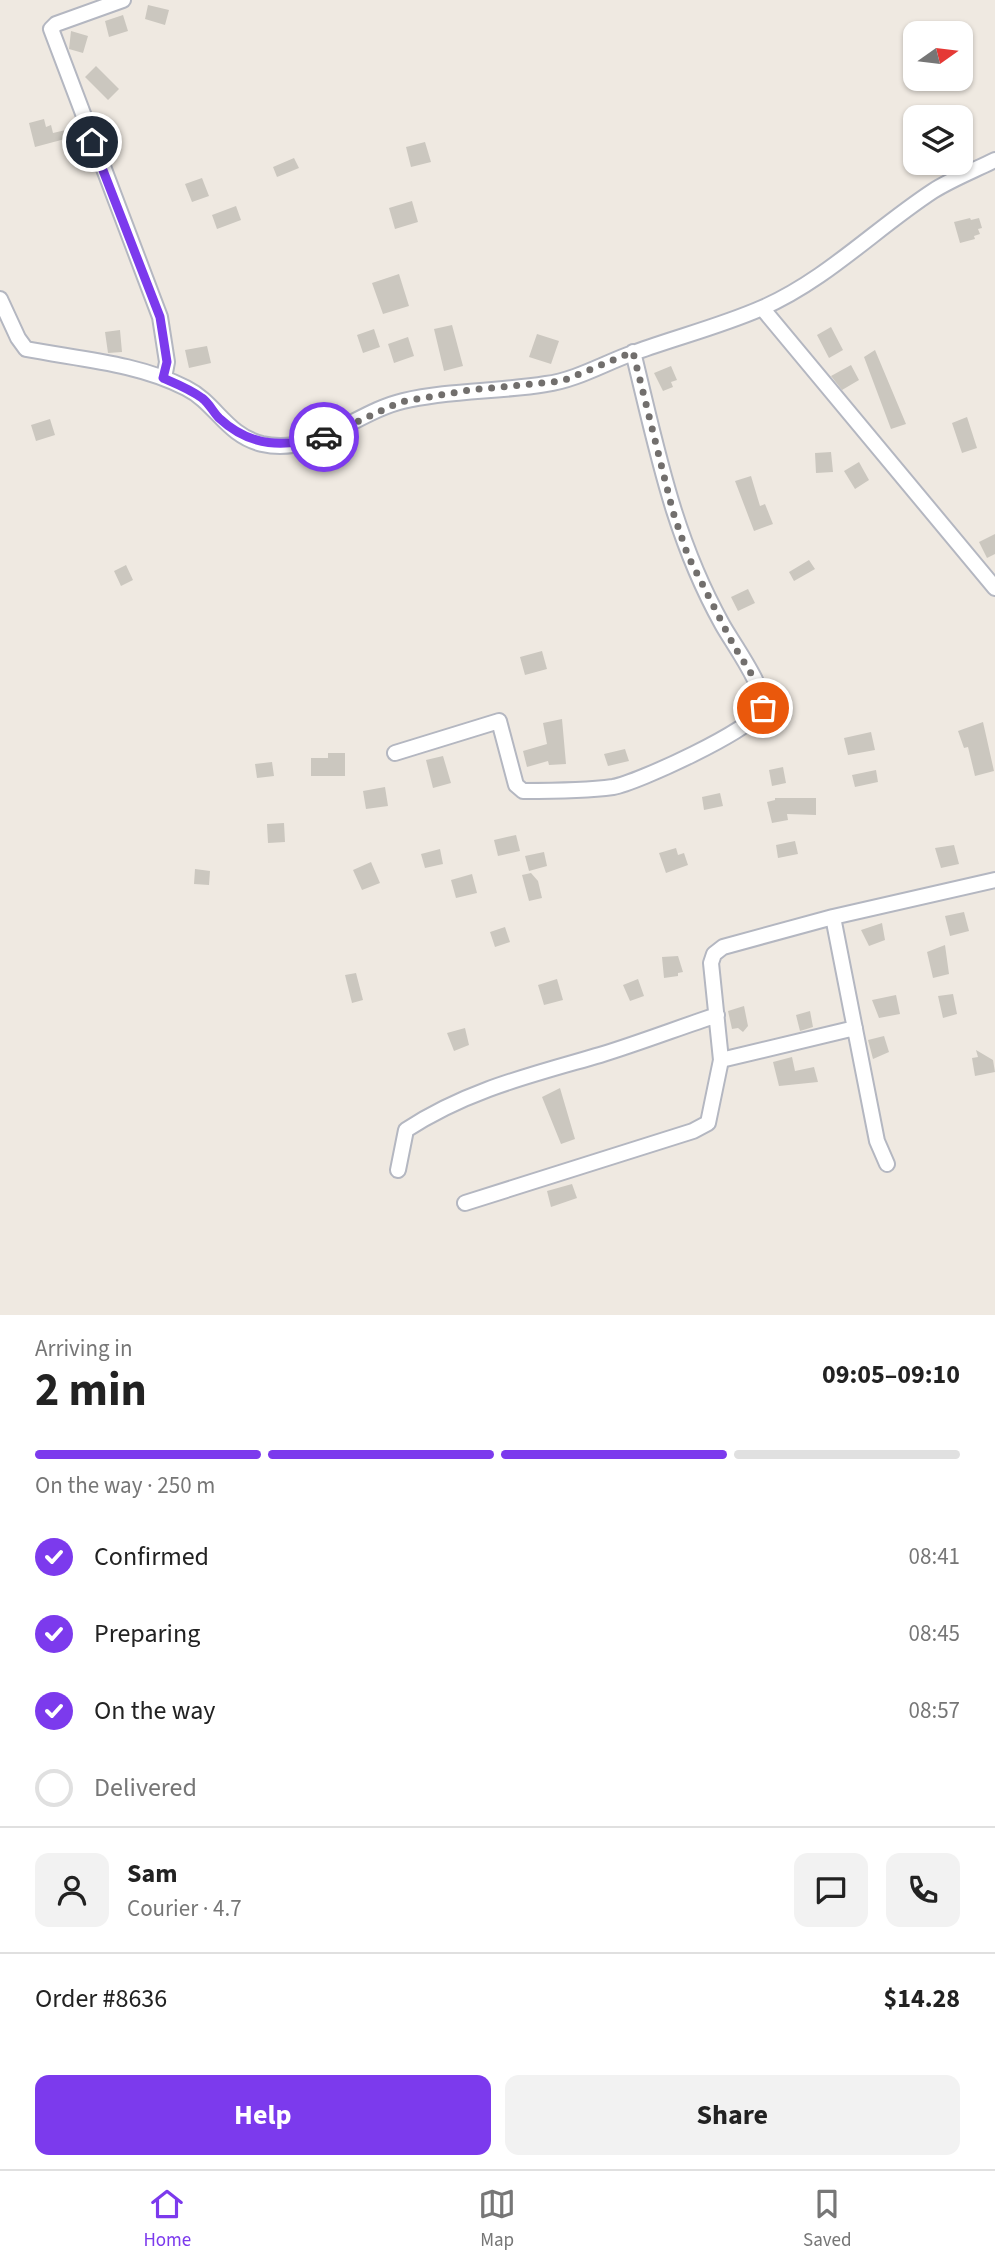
<!DOCTYPE html>
<meta charset="utf-8">
<style>
:root{--surface:#fff;--page:#f2f2f2;--text:#222;--muted:#767676;--line:#e0e0e0;--accent:#7c3aed}
body{margin:0;font-family:"Source Sans 3",sans-serif;background:var(--page);color:var(--text);height:100vh;display:flex;flex-direction:column;font-size:26px;white-space:nowrap}
*{box-sizing:border-box;margin:0}
p{font-size:23px;color:var(--muted)}
.icon{flex:none;width:38px;height:38px;fill:none;stroke:currentColor;stroke-width:2;stroke-linecap:round;stroke-linejoin:round}
.map{position:relative;height:1315px;overflow:hidden}
.drawer{display:flex;flex-direction:column;background:var(--surface);flex:1}
.drawer>*{flex:none}
.needle{width:46px;rotate:76deg}
.controls{position:absolute;left:903px;top:21px;display:grid;gap:14px}
.controls a{display:grid;place-items:center;width:70px;height:70px;border-radius:14px;background:var(--surface);box-shadow:0 2px 5px #0004;font-size:35px}
.pin{position:absolute;display:grid;place-items:center;width:60px;height:60px;color:#fff;margin:-30px;border:4px solid #fff;border-radius:50%;box-shadow:0 2px 7px #0007}
.courier{position:absolute;display:grid;place-items:center;width:70px;height:70px;margin:-35px;border:5px solid #7c3aed;border-radius:50%;background:#fff;color:#222;box-shadow:0 2px 9px #0007}
.overview em{font-style:normal;font-weight:700}
.overview div{display:flex;flex-direction:column-reverse}
.overview{display:flex;align-items:center;justify-content:space-between;height:119px;padding:0 35px}
h1{font-size:46px;font-weight:700;line-height:52px}
.bar{display:grid;grid-template-columns:repeat(4,1fr);gap:10px 7px;align-content:center;height:84px;padding:0 35px}
.bar i{height:9px;border-radius:5px;background:var(--line)}
.bar .on{background:var(--accent)}
.bar p{grid-column:span 4}
.line{display:flex;align-items:center;gap:18px;padding:0 35px;border-top:2px solid var(--line)}
.line div{flex:1}
.round{display:grid;place-items:center;flex:none;width:74px;height:74px;border-radius:14px;background:var(--page)}
ol{padding:0 35px;list-style:none}
li{display:flex;align-items:center;gap:21px;height:77px}
li p{margin-inline-start:auto}
li .icon{padding:7px;border-radius:50%;background:var(--accent);color:#fff;stroke-width:4}
li:last-child{color:var(--muted)}
li i{width:38px;height:38px;border:4px solid var(--line);border-radius:50%}
.cta{display:flex;gap:14px;margin-top:auto;padding:14px 35px}
.cta a{flex:1;height:80px;border-radius:14px;background:var(--accent);color:#fff;font-size:28px;font-weight:700;line-height:80px;text-align:center}
.cta a+a{background:var(--page);color:var(--text)}
.tabs{display:flex;justify-content:space-around;align-items:center;height:98px;border-top:2px solid var(--line);background:var(--surface);font-size:19px;color:var(--muted)}
.tabs a{display:grid;justify-items:center;gap:4px}
.tabs .on{color:var(--accent)}
.map>svg:first-child{display:block}
.building{fill:#cbc7bf}
.lines{fill:none;stroke-linecap:round;stroke-linejoin:round}
.minor-casing{stroke:#b4b7c1;stroke-width:18}
.minor{stroke:#fff;stroke-width:14}
.done{stroke:#726f6d;stroke-width:7;stroke-dasharray:0 12.6}
.route{stroke:#7c3aed;stroke-width:9}
</style>
<div class="map">
<svg width="995" height="1315" viewBox="0 0 995 1315">
<rect width="100%" height="100%" fill="#efe9e1"/>
<path class="building" d="M148,5l21,5 -4,15 -20,-6z
M123,15l5,16 -19,6 -4,-16z
M71,31l17,5 -5,17 -14,-4z
M96,66l23,23 -11,11 -23,-23z
M44,119l2,8 5,-2 2,8 21,-5 2,8 -41,11 -6,-24z
M425,142l6,20 -20,5 -5,-20z
M294,158l5,10 -22,9 -4,-10z
M202,178l7,18 -17,6 -7,-18z
M412,201l6,21 -23,7 -6,-21z
M236,206l5,14 -24,9 -5,-14z
M970,218l1,2 8,-2 3,10 -4,1 2,5 -6,2 1,3 -15,4 -6,-21z
M399,274l10,32 -26,8 -11,-31z
M452,325l11,41 -19,5 -10,-42z
M831,327l12,23 -14,8 -12,-23z
M374,329l6,18 -17,6 -6,-18z
M120,330l2,22 -14,1 -3,-21z
M537,334l22,7 -8,23 -22,-7z
M408,337l6,19 -20,7 -6,-19z
M207,346l4,17 -22,5 -4,-18z
M875,350l31,74 -15,5 -27,-72z
M851,365l8,15 -17,10 -11,-14z
M671,366l6,14 -6,2 2,5 -10,4 -9,-18z
M967,417l10,31 -15,5 -10,-30z
M50,419l5,16 -19,6 -5,-16z
M831,452l2,20 -17,1 -1,-20z
M859,462l10,18 -14,9 -11,-18z
M751,476l9,30 5,-2 8,20 -19,7 -19,-50z
M995,534v20l-8,4 -8,-16z
M809,560l6,9 -21,12 -5,-9z
M126,565l7,15 -12,6 -7,-15z
M748,589l7,14 -17,8 -7,-14z
M542,651l5,18 -22,6 -5,-18z
M562,719l4,45 -17,1 -1,-4 -21,6 -4,-16 24,-7 -4,-21z
M983,722l11,49 -19,5 -7,-29 -4,1 -6,-17z
M871,732l4,18 -27,5 -4,-17z
M625,749l4,12 -21,5 -4,-12z
M328,753h17v23h-34v-18h17z
M443,756l8,27 -18,5 -7,-28z
M272,762l2,14 -17,2 -2,-14z
M783,767l3,16 -14,3 -3,-16z
M876,770l2,12 -23,5 -3,-12z
M385,787l3,19 -22,3 -3,-18z
M720,793l3,13 -19,4 -2,-13z
M775,798h41v17l-29,-1 1,6 -16,3 -5,-21 8,-2z
M284,823l1,19 -17,1 -1,-19z
M516,835l4,16 -22,5 -4,-16z
M795,841l3,13 -20,4 -2,-13z
M954,845l5,19 -18,4 -6,-20z
M676,848l2,7 6,-2 4,12 -22,8 -7,-20z
M440,849l3,15 -18,4 -4,-14z
M544,852l3,14 -18,5 -4,-15z
M371,862l9,21 -18,7 -9,-20z
M195,869l15,2 -1,14 -15,-1z
M531,873l7,8 4,17 -13,3 -7,-26z
M472,874l5,19 -21,5 -5,-18z
M964,912l5,19 -19,5 -5,-20z
M882,923l3,17 -16,6 -8,-16z
M505,927l5,15 -15,5 -5,-15z
M945,945l4,29 -16,4 -6,-26z
M678,956l5,16 -5,1v3l-14,2 -2,-21z
M356,973l7,27 -11,3 -7,-28z
M557,979l6,21 -19,5 -6,-20z
M638,979l6,17 -14,5 -7,-16z
M953,994l4,20 -14,4 -5,-22z
M896,995l4,19 -21,4 -7,-18z
M744,1006l4,20 -5,6 -5,-4 -6,1 -4,-18z
M810,1011l3,16 -13,4 -4,-16z
M465,1028l4,17 -15,6 -7,-18z
M884,1036l5,16 -16,7 -5,-19z
M976,1050l17,10 2,12 -20,4 -3,-18 6,-1z
M792,1057l3,14 19,-4 4,15 -39,4 -6,-24z
M560,1088l15,51 -14,5 -19,-47z
M572,1184l5,14 -26,9 -4,-16z"/>
<g class="lines">
<defs>
<path id="minor" d="M123,0l-67,24 -5,5 109,288 7,45 -3,16
M0,299l18,39 8,11c52,10 112,14 160,39 30,15 40,47 76,56 53,12 94,-32 141,-43 47,-11 95,-9 143,-17 31,-4 60,-22 90,-32 41,-15 85,-26 126,-44 64,-28 113,-79 171,-117 19,-12 42,-21 62,-31
M762,308l233,280
M395,753l104,-32 17,64 7,6c29,0 61,0 90,-4 24,-4 141,-58 149,-78 7,-17 -31,-68 -40,-85 -49,-88 -65,-175 -89,-272
M833,917l44,224 10,23
M721,1060l134,-32
M398,1170l8,-40c61,-40 125,-55 194,-75 39,-12 78,-27 117,-40
M465,1203l228,-72 15,-8 13,-63 -10,-97 3,-9 9,-7 110,-30 162,-37"/>
</defs>
<use href="#minor" class="minor-casing"/>
<use href="#minor" class="minor"/>
</g>
<g class="lines">
<path class="done" d="M324,437l76,-35 70,-12 92,-9 71,-29 40,160 15,44 46,90 28,45 1,17"/>
<path class="route" d="M92,142l68,175 7,45 -4,16c14,6 27,11 39,20 7,5 11,14 17,20 32,30 65,29 105,19"/>
</g>
</svg>
<div class="controls">
<a><svg class="needle" viewBox="-14 -14 28 28"><path d="M0-13l5 13h-10z" fill="#e53935"/><path d="M0 13l5-13h-10z" fill="#767676"/></svg></a>
<a><svg class="icon" aria-label="layers" viewBox="0 0 24 24"><path d="M12 4l9 5-9 5-9-5zM3 14l9 5 9-5"/></svg></a>
</div>
<div class="pin" style="left:763px;top:708px;background:#ea580c"><svg class="icon" aria-label="bag" viewBox="0 0 24 24"><path d="M5 8h14l-1 12H6zM9 8a3 3 0 0 1 6 0"/></svg></div>
<div class="pin" style="left:92px;top:142px;background:#1f2937"><svg class="icon" aria-label="home" viewBox="0 0 24 24"><path d="M3 11l9-7 9 7M6 9v11h12V9"/></svg></div>
<div class="courier" style="left:324px;top:437px"><svg class="icon" aria-label="car" viewBox="0 0 24 24"><path d="M5 17H2v-5l4-1 3-4h7l3 4 3 1v5h-3M9 17h6M6 11h13"/><circle cx="7" cy="17" r="2"/><circle cx="17" cy="17" r="2"/></svg></div>
</div>
<section class="drawer">
<div class="overview"><div><h1>2 min</h1><p>Arriving in</p></div><em>09:05–09:10</em></div>
<div class="bar"><i class="on"></i><i class="on"></i><i class="on"></i><i></i><p>On the way · 250 m</p></div>
<ol>
<li><svg class="icon" aria-label="check" viewBox="0 0 24 24"><path d="M5 12l5 5 9-10"/></svg>Confirmed<p>08:41</p></li>
<li><svg class="icon" aria-label="check" viewBox="0 0 24 24"><path d="M5 12l5 5 9-10"/></svg>Preparing<p>08:45</p></li>
<li><svg class="icon" aria-label="check" viewBox="0 0 24 24"><path d="M5 12l5 5 9-10"/></svg>On the way<p>08:57</p></li>
<li><i></i>Delivered</li>
</ol>
<div class="line" style="height:126px"><a class="round"><svg class="icon" aria-label="person" viewBox="0 0 24 24"><circle cx="12" cy="8" r="4"/><path d="M4 21q1-7 8-7t8 7"/></svg></a><div><b>Sam</b><p>Courier · 4.7</p></div><a class="round"><svg class="icon" aria-label="chat" viewBox="0 0 24 24"><path d="M4 5h16v11H9l-5 4z"/></svg></a><a class="round"><svg class="icon" aria-label="phone" viewBox="0 0 24 24"><path d="M5 4h4l2 5-3 2q2 4 5 5l2-3 5 2v4C11 20 4 13 5 4z"/></svg></a></div>
<div class="line" style="height:91px"><div>Order #8636</div><b>$14.28</b></div>
<div class="cta"><a>Help</a><a>Share</a></div>
</section>
<nav class="tabs">
<a class="on"><svg class="icon" aria-label="home" viewBox="0 0 24 24"><path d="M3 11l9-7 9 7M6 9v11h12V9"/></svg>Home</a>
<a><svg class="icon" aria-label="map" viewBox="0 0 24 24"><path d="M3 6l6-2 6 2 6-2v14l-6 2-6-2-6 2zM9 4v14M15 6v14"/></svg>Map</a>
<a><svg class="icon" aria-label="saved" viewBox="0 0 24 24"><path d="M7 4h10v16l-5-4-5 4z"/></svg>Saved</a>
</nav>
